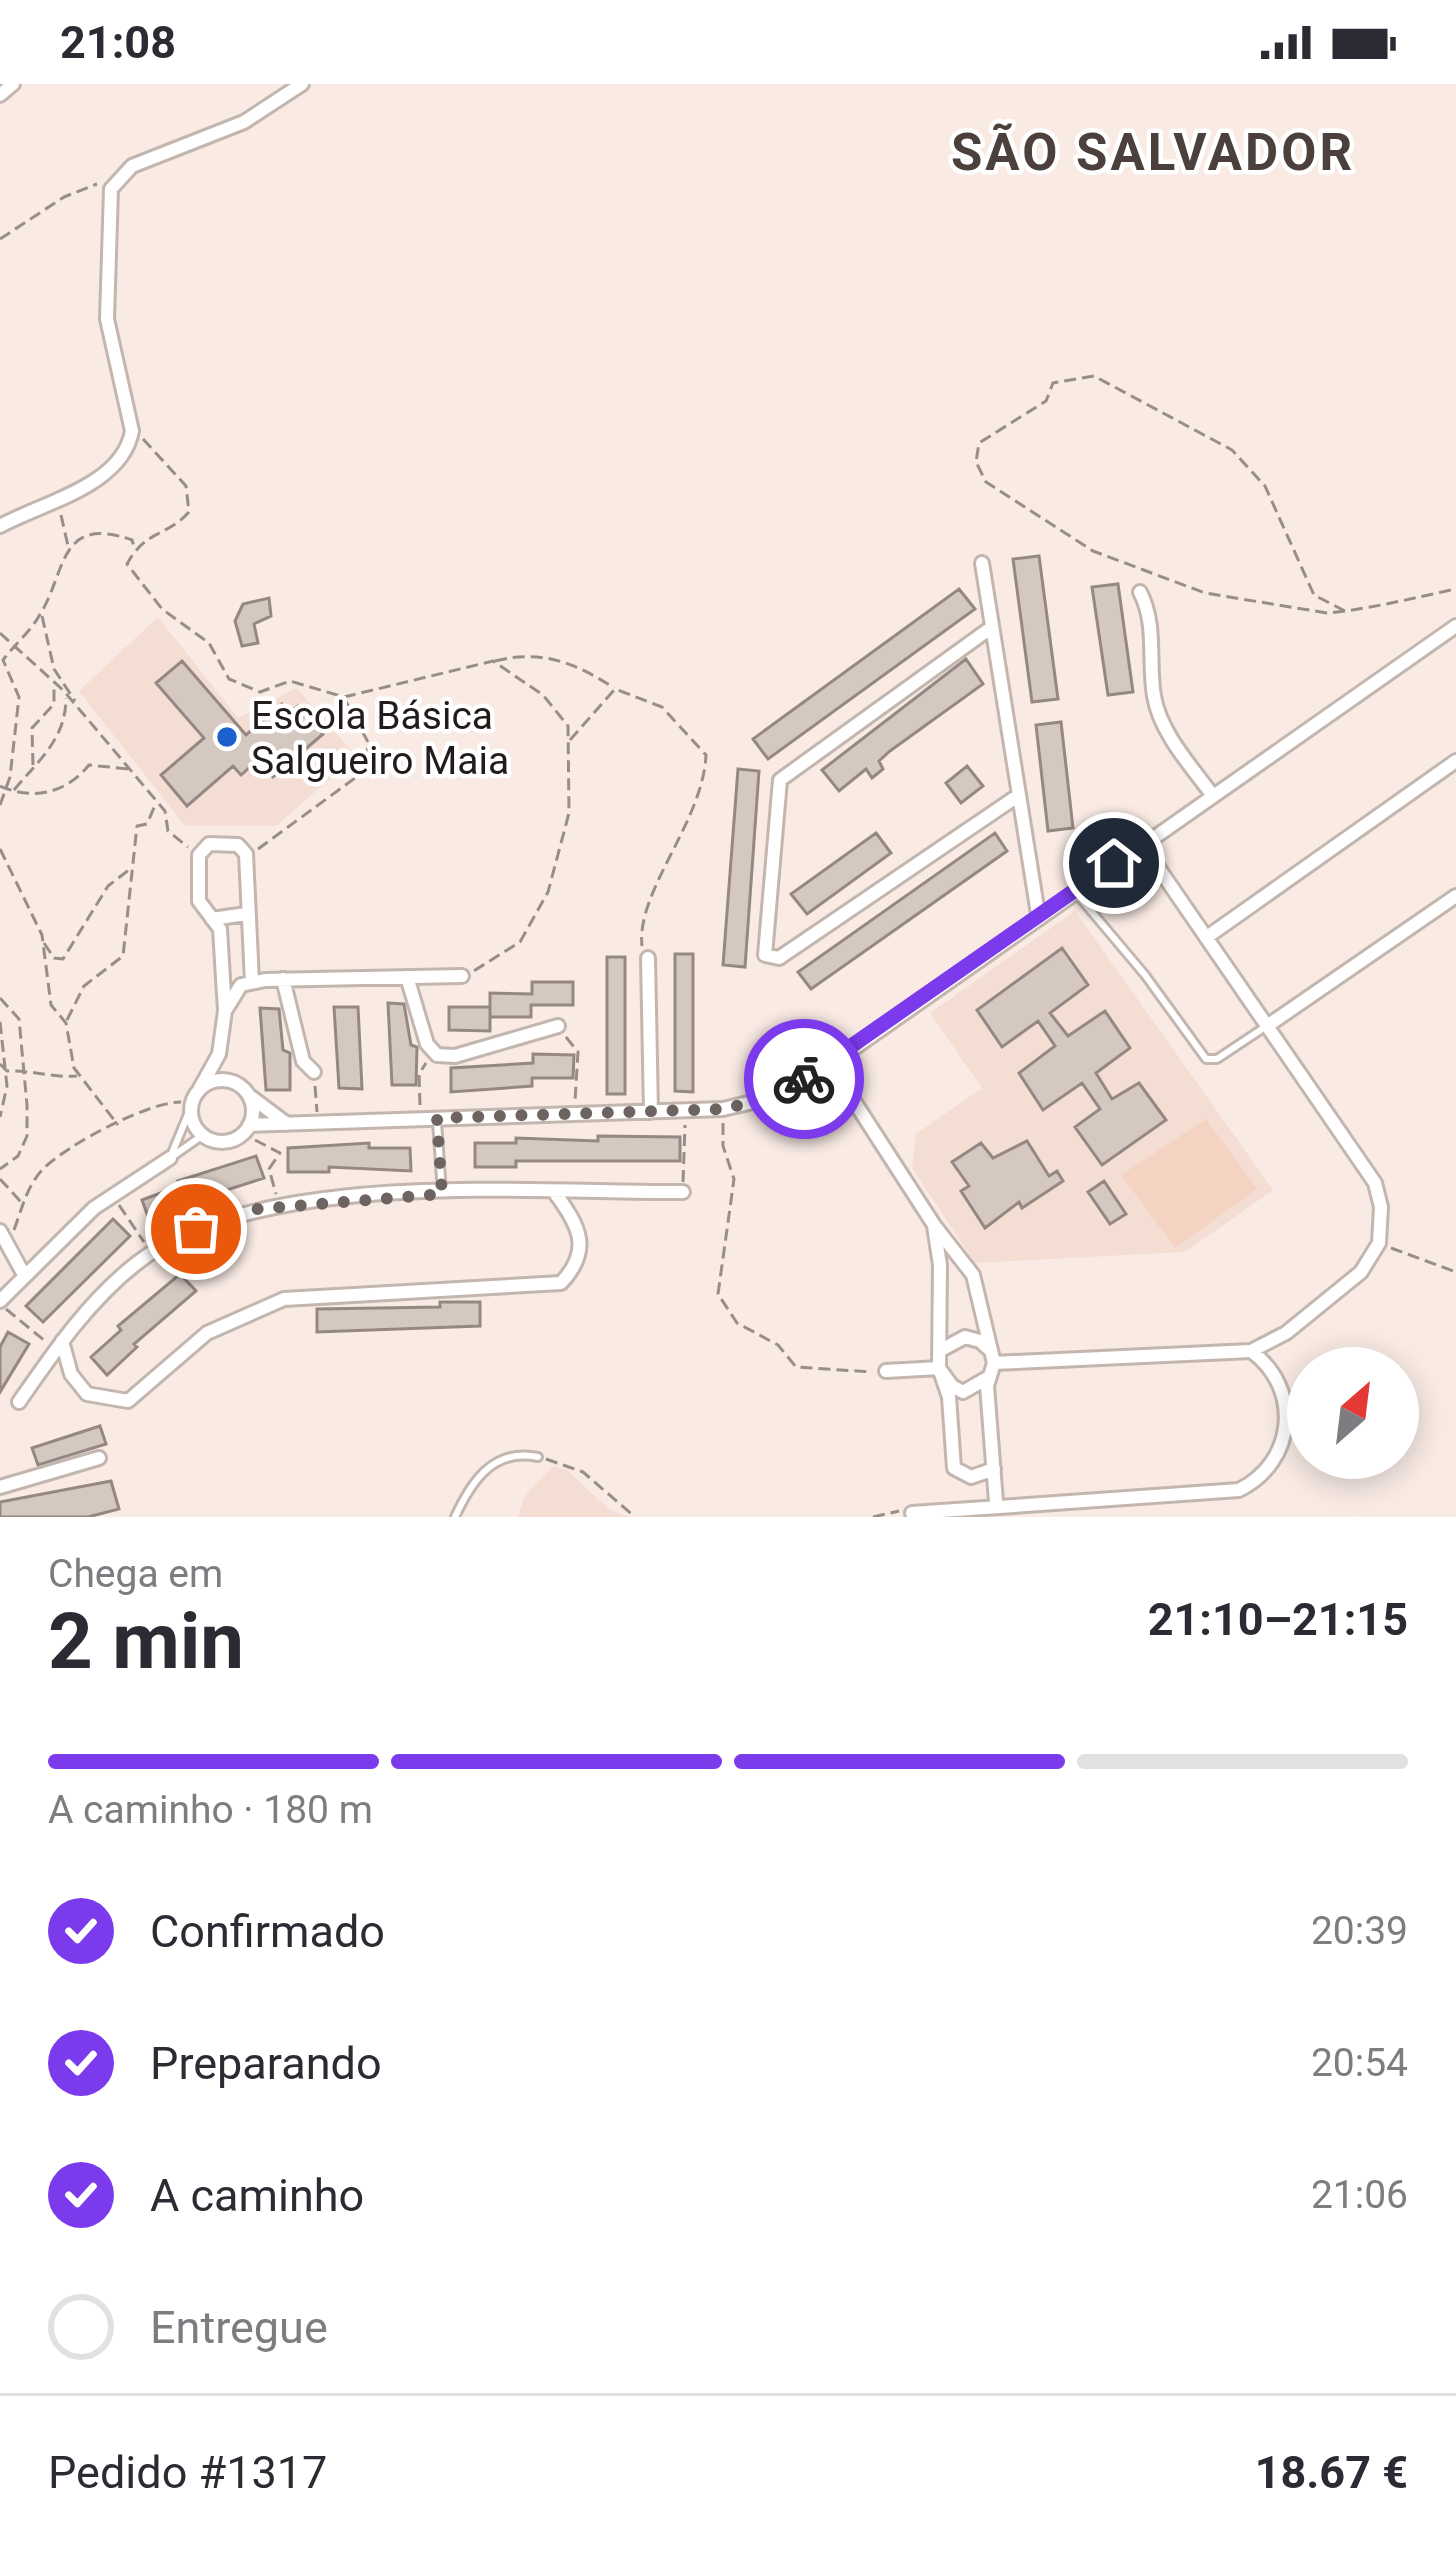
<!DOCTYPE html>
<html lang="pt">
<meta charset="utf-8">
<style>
:root{--surface:#fff;--page:#f7f7f7;--text:#2b2b33;--muted:#7c7c81;--line:#e1e1e2;--accent:#7c3aed}
body{margin:0;font-family:Roboto,sans-serif;background:var(--page);color:var(--text);height:100vh;display:flex;flex-direction:column;font-size:45px;white-space:nowrap}
*{box-sizing:border-box;margin:0}
p{font-size:39px;color:var(--muted)}
.icon{flex:none;width:66px;height:66px;fill:none;stroke:currentColor;stroke-width:2;stroke-linecap:round;stroke-linejoin:round}
.map{position:relative;height:1433px;overflow:hidden}
.side{display:flex;flex-direction:column;background:var(--surface);flex:1}
.side>*{flex:none}
.needle{width:78px;rotate:28deg}
.controls{position:absolute;left:1287px;top:1263px;display:grid;gap:24px}
.controls a{display:grid;place-items:center;width:132px;height:132px;border-radius:50%;background:var(--surface);box-shadow:0 6px 30px #0003;font-size:60px}
.pin{position:absolute;display:grid;place-items:center;width:102px;height:102px;color:#fff;margin:-51px;border:6px solid #fff;border-radius:50%;box-shadow:0 3px 12px #0007}
.courier{position:absolute;display:grid;place-items:center;width:120px;height:120px;margin:-60px;border:9px solid #7c3aed;border-radius:50%;background:#fff;color:#222;box-shadow:0 3px 15px #0007}
.head em{font-style:normal;font-weight:700}
.head div{display:flex;flex-direction:column-reverse}
.head{display:flex;align-items:center;justify-content:space-between;height:204px;padding:0 48px}
h1{font-size:78px;font-weight:700;line-height:90px}
.bar{display:grid;grid-template-columns:repeat(4,1fr);gap:18px 12px;align-content:center;height:144px;padding:0 48px}
.bar i{height:15px;border-radius:9px;background:var(--line)}
.bar .on{background:var(--accent)}
.bar p{grid-column:span 4}
.line{display:flex;align-items:center;gap:30px;padding:0 48px;border-top:3px solid var(--line)}
.line div{flex:1}
ol{padding:0 48px;list-style:none}
li{display:flex;align-items:center;gap:36px;height:132px}
li p{margin-inline-start:auto}
li .icon{padding:12px;border-radius:50%;background:var(--accent);color:#fff;stroke-width:4}
li:last-child{color:var(--muted)}
li i{width:66px;height:66px;border:6px solid var(--line);border-radius:50%}
.status{display:flex;justify-content:space-between;align-items:center;height:84px;padding:0 60px;background:var(--surface);direction:ltr}
.status svg{height:33px;fill:currentColor}
.map>svg:first-child{display:block}
.built{fill:#f4ded4}
.green{fill:#f4d3c3}
.building{fill:#d5c8c1;stroke:#958882;stroke-width:3}
.lines{fill:none;stroke-linecap:round;stroke-linejoin:round}
.service-casing{stroke:#c3b6af;stroke-width:12}
.minor-casing{stroke:#c3b6af;stroke-width:18}
.path{stroke:#988e89;stroke-width:3;stroke-dasharray:12 6;stroke-linecap:butt}
.service{stroke:#fff;stroke-width:6}
.minor{stroke:#fff;stroke-width:12}
.done{stroke:#6d6461;stroke-width:12;stroke-dasharray:0 21.6}
.route{stroke:#7c3aed;stroke-width:15}
.poi-dot{fill:#1b60cc;stroke:#fff;stroke-width:4.5}
.labels{text-anchor:middle;stroke-width:9;stroke-linejoin:round;paint-order:stroke}
.poi-label{font-size:39px;fill:#211c1a;stroke:#fff;text-anchor:start}
.district-label{font-size:51px;font-weight:bold;letter-spacing:3px;fill:#4b403b;stroke:#fff}
</style>
<div class="status"><b>21:08</b><svg viewBox="0 0 49 12"><path d="M0 12V9h3v3zM5 12V6h3v6zM10 12V3h3v9zM15 12V0h3v12zM26 1h20v11H26zM47 4h2v5h-2z"/></svg></div>
<div class="map">
<svg width="1456" height="1433" viewBox="0 0 1456 1433">
<rect width="100%" height="100%" fill="#f9eae4"/>
<path class="built" d="M158,533l80,101 59,-30 59,68 -80,70h-91l-106,-135z
M1075,827l198,279 -88,62 -210,11 -63,-95 4,-34 66,-46 -52,-75z
M553,1382l14,4 43,40 19,7h-111l6,-20z"/>
<path class="green" d="M1206,1035l51,70 -82,59 -54,-73z"/>
<path class="building" d="M1039,472l19,143 -26,3 -19,-143z
M1118,500l15,108 -25,3 -16,-108z
M959,505l16,20 -207,150 -15,-20z
M269,514l2,18 -17,8 4,19 -16,3 -7,-25 8,-17z
M966,575l17,25 -93,67 -11,10 4,8 -11,9 -6,-9 -27,22 -17,-21z
M182,577l64,74 36,-31 7,9 9,-7 25,28 -50,43 -15,-17 -17,15 -8,-9 -46,40 -26,-31 43,-37 -48,-55z
M1061,638l12,106 -25,3 -12,-106z
M967,682l16,20 -22,17 -15,-20z
M738,685l21,2 -14,196 -22,-2z
M876,749l15,20 -84,61 -16,-20z
M995,749l12,18 -196,138 -13,-17z
M1062,864l26,37 -38,28 18,23 37,-25 25,37 -34,25 16,26 27,-16 27,37 -64,45 -27,-38 25,-18 -18,-26 -39,27 -24,-37 36,-27 -17,-25 -36,26 -25,-37z
M675,870h18v138l-18,-1z
M607,873h18v137h-18z
M532,898h41v23h-42v12h-41v-24l42,1z
M388,919l16,1 7,41 6,2 -1,38h-24z
M334,923h24l4,82 -23,-1z
M449,923h41v24l-41,-1z
M260,924l19,1 4,41 7,3v37h-24z
M533,970l41,1 -1,23h-41v8l-81,6v-24l82,-5z
M598,1052l82,1v24h-164v6h-41v-24h41v-5l82,3z
M1027,1057l22,35 8,-5 6,10 -41,27 -3,-6 -34,26 -24,-37 8,-5 -17,-24 29,-19 12,15z
M369,1059v5h41l1,23 -82,-4v5h-41v-24z
M256,1072l8,22 -78,25 2,5 -38,14 -8,-22 38,-14 -2,-5z
M1104,1097l22,33 -16,10 -22,-32z
M113,1135l17,17 -87,86 -17,-16z
M180,1190l16,17 -62,53 3,3 -30,28 -16,-18 30,-27 -3,-4z
M440,1218h40v24l-163,6v-23l123,-2z
M8,1248l21,12 -29,48v-45z
M100,1342l6,18 -68,21 -6,-17z
M111,1397l8,28 -31,8h-88v-15z"/>
<g class="lines">
<defs>
<path id="service" d="M1076,809l69,82 61,84h11l48,-32
M437,1038l5,70
M173,1072l30,-21
M170,1074l21,-51
M455,1433c17,-37 39,-69 83,-60"/>
<path id="minor" d="M0,11l13,-11
M0,442c44,-24 122,-40 132,-95l-25,-112 4,-130 21,-23 112,-44 58,-38
M982,479l56,351
M1140,508c17,33 8,68 14,104 6,37 38,71 59,100
M992,543l-212,153 -15,175 14,3 240,-163
M1142,760l233,339 6,24 -2,36 -18,29 -75,61 -35,18 -257,12 -7,23 9,116 3,5 240,-17c57,-28 63,-102 12,-139
M212,835l34,-5
M1207,853l249,-176
M648,874l3,154
M407,893l20,67 10,11 18,1 103,-30
M283,895l20,82 11,11
M225,927l-5,-82 -21,-28v-46l10,-11 29,1 8,9 6,128
M1267,942l189,-130
M830,980l104,161 39,50 21,88
M191 1027a31 31 0 1 1 62 0a31 31 0 1 1-62 0Z
M199,1006l20,-36 6,-43 16,-26 24,-5 197,-4
M251,1013l36,27
M249,1041l474,-16 42,-10 55,-27 636,-446
M934,1142l6,39 -1,103 10,29 5,71 17,9 23,-8
M0,1147l23,42
M0,1217l94,-93 76,-50
M62,1257l9,33 16,20 41,7 79,-68 77,-34 277,-16c31,-33 19,-56 -6,-90
M941,1266l24,-13 15,4 10,9
M886,1287l53,-3 13,18 11,6 26,-15
M19,1318c34,-49 70,-102 118,-139 121,-95 395,-70 546,-71
M0,1403l99,-29
M912,1429l87,-6"/>
</defs>
<use href="#service" class="service-casing"/>
<use href="#minor" class="minor-casing"/>
<path class="path" d="M0,155l64,-42 33,-13
M143,355l43,47 3,26c-22,25 -43,17 -62,52l35,45 47,34 20,36 31,13 30,-11 54,16 149,-36 50,34 25,31 1,87 -21,79 -28,50 -48,30
M61,431l7,31
M1345,527l-31,-16 -49,-109 -33,-36 -138,-74 -41,7 -7,18 -67,42 -3,19 10,20 107,69 112,42 122,20c44,-4 86,-15 129,-24
M42,532l12,53 21,32
M0,549l63,57 102,121 3,20 20,16
M495,577c46,-12 81,2 119,27
M570,656l45,-51 47,18 44,48c-3,67 -70,136 -64,191
M33,681l-1,-37 22,-24v-20
M0,702c34,15 66,7 89,-21l40,4
M14,706c24,-29 52,-51 52,-92
M0,721l10,-28 9,-80 -16,-37c11,-15 27,-28 36,-44 28,-43 18,-102 93,-76l3,10
M0,765l42,86 9,70 15,18 8,45 44,57
M258,765l108,-79 2,-28 -24,-44
M44,859l10,15 9,1 45,-73 22,-17
M0,914l19,21 8,86v31l-9,20 -18,13
M67,936l17,-34 39,-30 14,-130 10,-2 9,-21
M0,938l7,64 -7,31
M566,953l12,15 -3,49
M0,980l7,7c25,-1 45,7 70,5
M315,1002l2,26
M420,1021l-1,-31 7,-11
M723,1039v23l11,33 -16,115 19,29 41,22 18,22 76,5
M255,1056l25,13 -11,16 7,25
M0,1095l21,23
M683,1098l2,-57
M119,1121l25,37
M14,1146c8,-22 13,-44 29,-61 25,-25 105,-67 138,-67
M1391,1164l65,24
M6,1225l39,32
M546,1375l37,13 52,45
M873,1433l26,-6"/>
<use href="#service" class="service"/>
<use href="#minor" class="minor"/>
</g>
<g class="lines">
<path class="done" d="M196,1145l62,-20 184,-15 -5,-76 286,-9 42,-10 39,-20"/>
<path class="route" d="M804,995l310,-216"/>
</g>
<circle class="poi-dot" cx="227" cy="653" r="12"/>
<g class="labels">
<g class="poi-label">
<text x="251" y="645">Escola Básica<tspan x="251" dy="45">Salgueiro Maia</tspan></text>
</g>
<g class="district-label">
<text x="1153" y="86">SÃO SALVADOR</text>
</g>
</g>
</svg>
<div class="controls">
<a><svg class="needle" viewBox="-14 -14 28 28"><path d="M0-13l5 13h-10z" fill="#e53935"/><path d="M0 13l5-13h-10z" fill="#7c7c81"/></svg></a>
</div>
<div class="pin" style="left:196px;top:1145px;background:#ea580c"><svg class="icon" aria-label="bag" viewBox="0 0 24 24"><path d="M5 8h14l-1 12H6zM9 8a3 3 0 0 1 6 0"/></svg></div>
<div class="pin" style="left:1114px;top:779px;background:#1f2937"><svg class="icon" aria-label="home" viewBox="0 0 24 24"><path d="M3 11l9-7 9 7M6 9v11h12V9"/></svg></div>
<div class="courier" style="left:804px;top:995px"><svg class="icon" aria-label="bike" viewBox="0 0 24 24"><circle cx="6" cy="16" r="4"/><circle cx="18" cy="16" r="4"/><path d="M6 16l4-8h5l3 8M10 8l3 8H6M13 5h3"/></svg></div>
</div>
<section class="side">
<div class="head"><div><h1>2 min</h1><p>Chega em</p></div><em>21:10–21:15</em></div>
<div class="bar"><i class="on"></i><i class="on"></i><i class="on"></i><i></i><p>A caminho · 180 m</p></div>
<ol>
<li><svg class="icon" aria-label="check" viewBox="0 0 24 24"><path d="M5 12l5 5 9-10"/></svg>Confirmado<p>20:39</p></li>
<li><svg class="icon" aria-label="check" viewBox="0 0 24 24"><path d="M5 12l5 5 9-10"/></svg>Preparando<p>20:54</p></li>
<li><svg class="icon" aria-label="check" viewBox="0 0 24 24"><path d="M5 12l5 5 9-10"/></svg>A caminho<p>21:06</p></li>
<li><i></i>Entregue</li>
</ol>
<div class="line" style="height:156px"><div>Pedido #1317</div><b>18.67 €</b></div>
</section>
